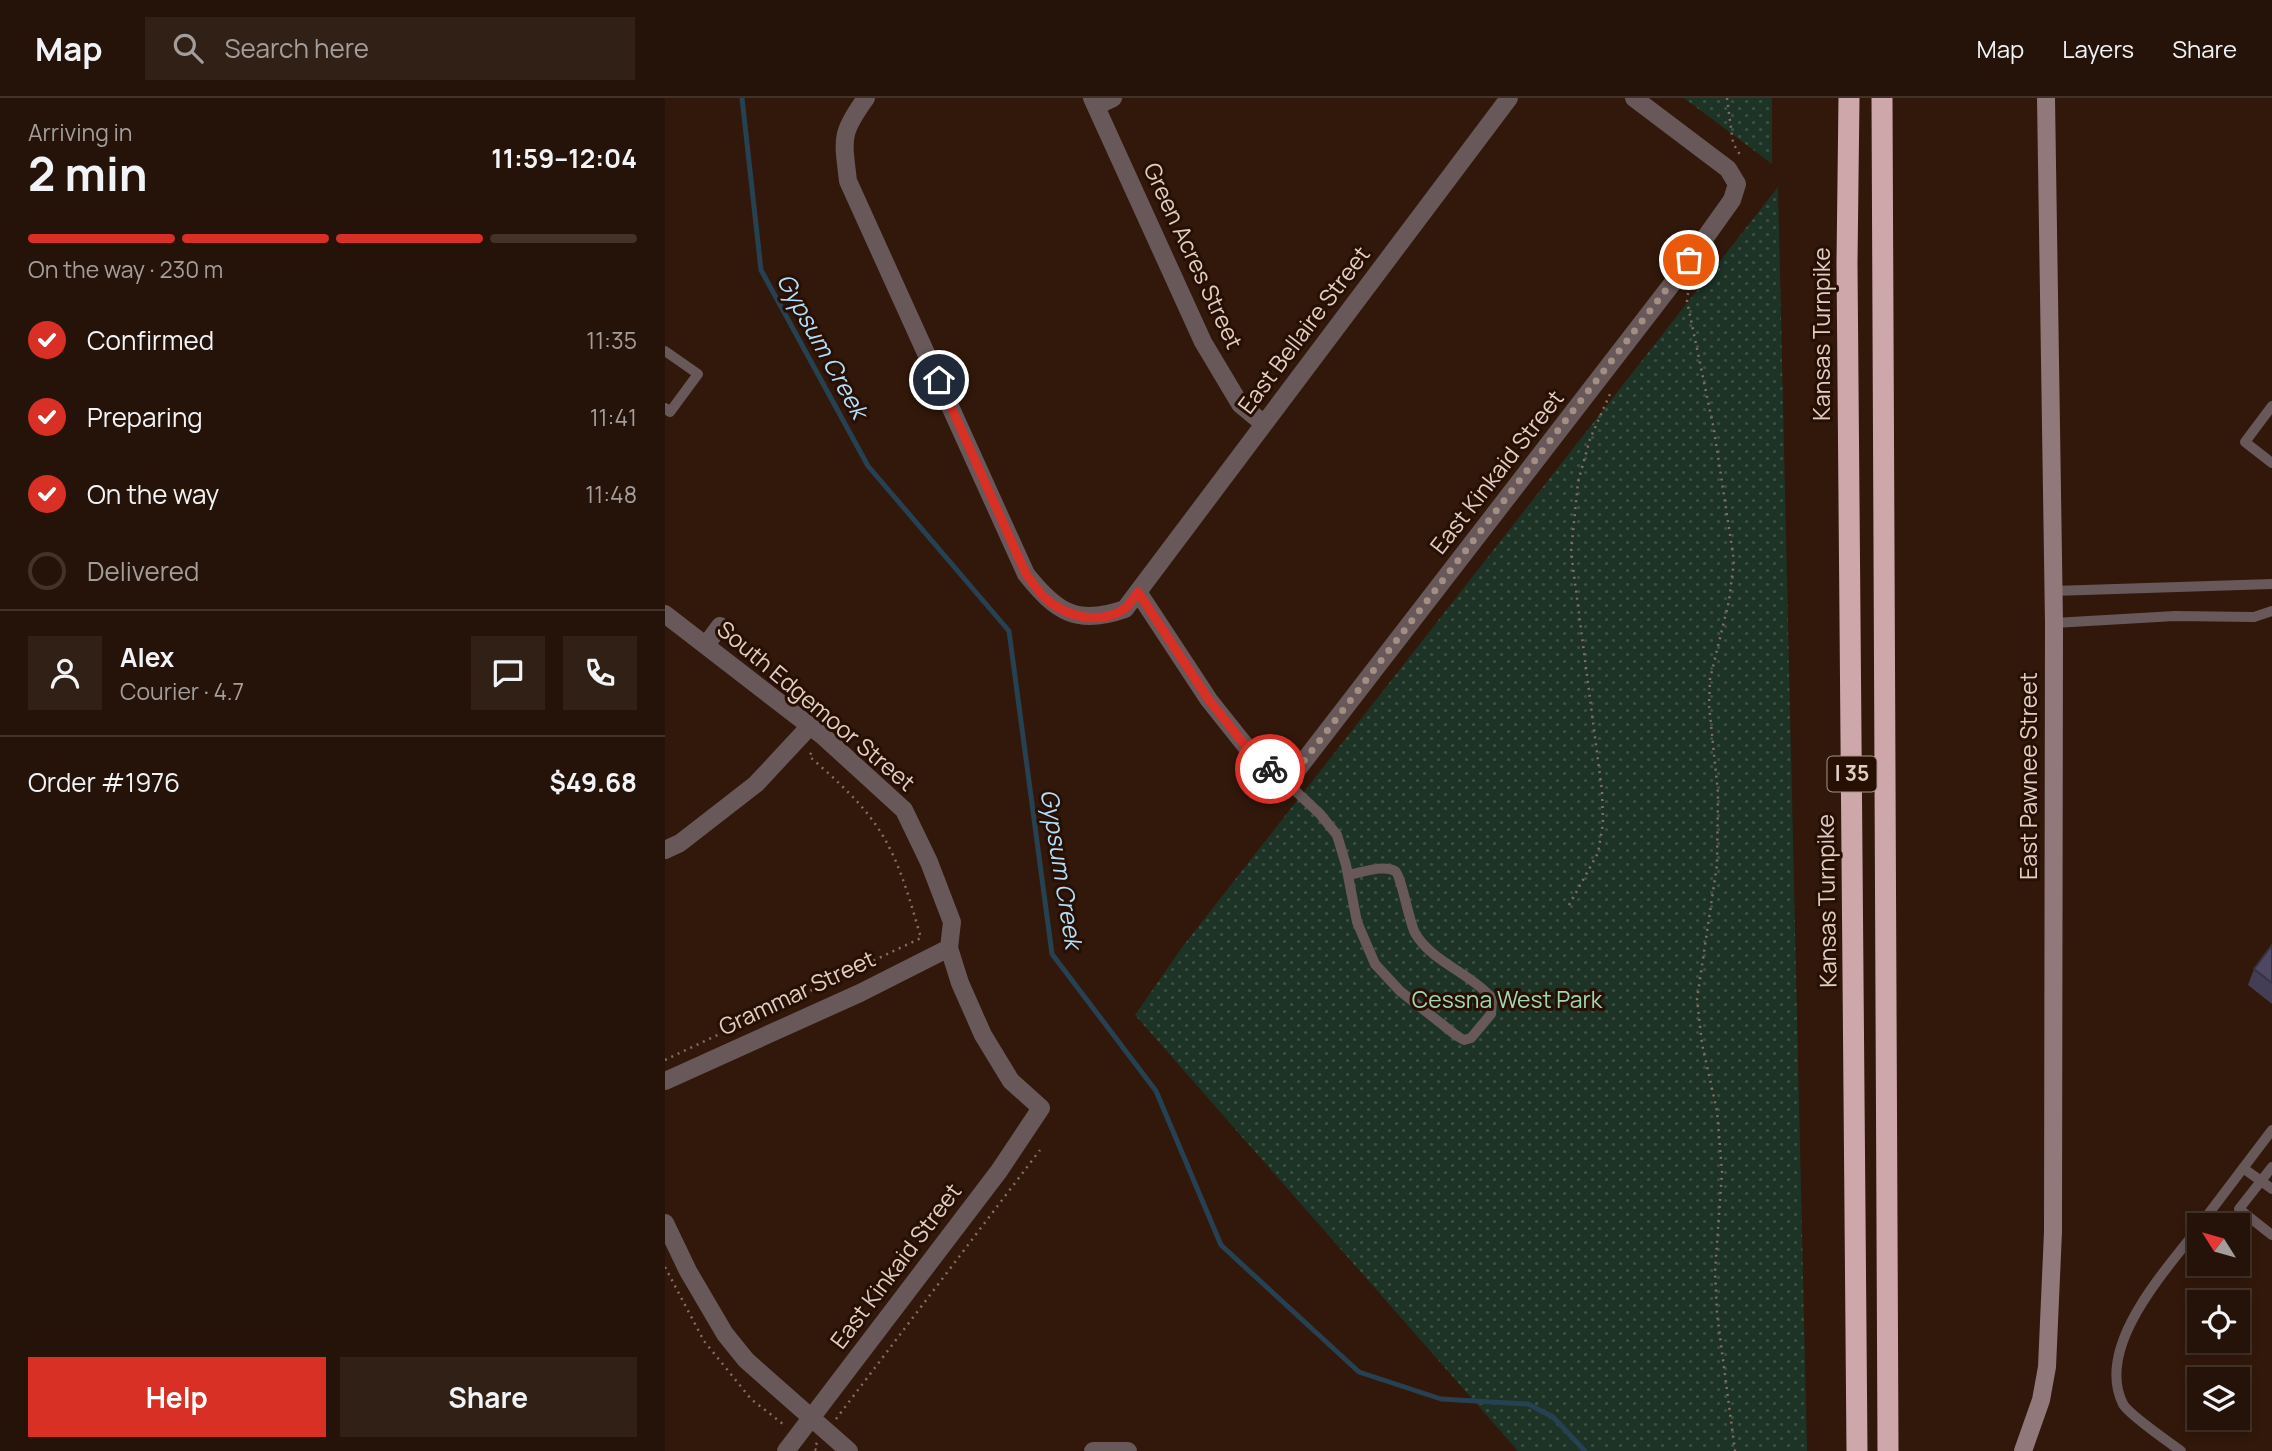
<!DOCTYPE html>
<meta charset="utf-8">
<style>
:root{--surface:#251208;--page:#312016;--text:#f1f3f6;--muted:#a39e9c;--line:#423229;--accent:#d93025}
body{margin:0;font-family:Manrope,sans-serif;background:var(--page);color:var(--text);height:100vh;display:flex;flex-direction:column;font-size:26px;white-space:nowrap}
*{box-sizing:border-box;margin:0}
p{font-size:23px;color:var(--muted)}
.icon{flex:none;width:38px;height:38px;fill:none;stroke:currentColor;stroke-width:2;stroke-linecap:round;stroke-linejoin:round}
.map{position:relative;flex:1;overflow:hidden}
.side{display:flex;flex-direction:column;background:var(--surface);width:665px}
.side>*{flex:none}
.needle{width:46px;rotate:307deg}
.fabs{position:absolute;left:1522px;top:1115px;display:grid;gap:14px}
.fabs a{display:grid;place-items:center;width:63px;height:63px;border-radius:0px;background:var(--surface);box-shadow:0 4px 10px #0003,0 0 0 2px var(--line);font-size:35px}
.pin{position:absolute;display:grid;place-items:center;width:60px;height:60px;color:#fff;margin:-30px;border:4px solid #fff;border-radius:50%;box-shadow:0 2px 7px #0007}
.courier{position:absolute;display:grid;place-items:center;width:70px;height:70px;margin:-35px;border:5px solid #d93025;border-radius:50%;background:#fff;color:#222;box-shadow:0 2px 9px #0007}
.head em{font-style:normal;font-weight:700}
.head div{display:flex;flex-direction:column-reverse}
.head{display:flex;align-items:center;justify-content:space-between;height:119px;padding:0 28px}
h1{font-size:46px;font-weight:700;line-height:52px}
.bar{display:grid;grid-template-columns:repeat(4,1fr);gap:10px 7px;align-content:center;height:84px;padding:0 28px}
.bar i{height:9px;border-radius:5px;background:var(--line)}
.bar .current{background:var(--accent)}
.bar p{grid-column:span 4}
.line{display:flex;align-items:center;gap:18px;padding:0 28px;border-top:2px solid var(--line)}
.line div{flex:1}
.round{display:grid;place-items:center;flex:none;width:74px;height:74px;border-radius:0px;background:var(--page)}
ol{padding:0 28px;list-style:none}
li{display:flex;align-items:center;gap:21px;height:77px}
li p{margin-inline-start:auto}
li .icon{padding:7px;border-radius:50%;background:var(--accent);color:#fff;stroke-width:4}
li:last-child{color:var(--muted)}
li i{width:38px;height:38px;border:4px solid var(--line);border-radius:50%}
.cta{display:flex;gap:14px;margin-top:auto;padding:14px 28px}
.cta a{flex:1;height:80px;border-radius:0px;background:var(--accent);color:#fff;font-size:28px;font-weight:700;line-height:80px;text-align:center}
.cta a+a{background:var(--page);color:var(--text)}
header{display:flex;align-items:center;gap:42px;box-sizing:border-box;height:98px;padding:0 35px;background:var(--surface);border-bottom:2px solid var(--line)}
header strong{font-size:33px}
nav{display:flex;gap:38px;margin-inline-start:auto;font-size:24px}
.search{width:490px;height:63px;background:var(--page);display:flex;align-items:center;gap:18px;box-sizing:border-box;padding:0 24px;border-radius:0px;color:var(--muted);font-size:26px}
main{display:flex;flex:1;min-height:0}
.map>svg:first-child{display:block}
.park{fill:url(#park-dots)}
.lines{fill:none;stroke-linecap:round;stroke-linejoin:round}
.stream{stroke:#264151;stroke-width:5}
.path{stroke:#846e62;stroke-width:2.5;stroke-dasharray:2 5;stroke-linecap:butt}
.lane{stroke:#68585a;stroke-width:10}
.street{stroke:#68585a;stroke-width:18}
.secondary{stroke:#91787a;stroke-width:18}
.highway{stroke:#cea7ab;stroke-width:21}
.wall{fill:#433e54}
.building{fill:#4e4862;stroke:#373245;stroke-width:2}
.done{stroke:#a38e84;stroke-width:7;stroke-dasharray:0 12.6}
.route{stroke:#d93025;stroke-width:9}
.labels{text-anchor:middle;stroke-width:6;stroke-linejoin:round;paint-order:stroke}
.shield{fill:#270f03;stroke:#a8958b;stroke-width:2}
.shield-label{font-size:21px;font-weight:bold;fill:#e0cec5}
.street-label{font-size:23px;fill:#e0cec5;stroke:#270f03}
.park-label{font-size:23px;fill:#a0d7b5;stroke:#270f03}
.water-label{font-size:24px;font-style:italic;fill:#b2def9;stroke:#270f03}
</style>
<header>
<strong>Map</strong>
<div class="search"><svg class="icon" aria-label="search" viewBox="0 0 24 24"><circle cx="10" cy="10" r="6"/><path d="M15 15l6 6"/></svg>Search here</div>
<nav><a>Map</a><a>Layers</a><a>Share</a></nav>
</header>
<main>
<section class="side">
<div class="head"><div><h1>2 min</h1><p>Arriving in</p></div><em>11:59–12:04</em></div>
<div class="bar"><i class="current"></i><i class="current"></i><i class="current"></i><i></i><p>On the way · 230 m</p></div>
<ol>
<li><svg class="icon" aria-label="check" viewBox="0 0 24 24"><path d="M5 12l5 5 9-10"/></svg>Confirmed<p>11:35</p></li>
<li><svg class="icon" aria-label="check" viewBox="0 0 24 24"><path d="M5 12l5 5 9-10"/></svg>Preparing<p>11:41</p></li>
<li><svg class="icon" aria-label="check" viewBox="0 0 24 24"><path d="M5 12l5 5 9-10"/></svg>On the way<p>11:48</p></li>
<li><i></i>Delivered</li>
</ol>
<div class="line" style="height:126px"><a class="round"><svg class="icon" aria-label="person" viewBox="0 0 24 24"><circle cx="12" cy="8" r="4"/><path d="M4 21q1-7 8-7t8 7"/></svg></a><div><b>Alex</b><p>Courier · 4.7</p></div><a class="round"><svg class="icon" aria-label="chat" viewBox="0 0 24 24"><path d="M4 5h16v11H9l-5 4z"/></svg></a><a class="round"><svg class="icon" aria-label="phone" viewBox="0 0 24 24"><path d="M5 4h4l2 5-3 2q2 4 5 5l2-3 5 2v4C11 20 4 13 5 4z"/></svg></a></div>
<div class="line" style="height:91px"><div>Order #1976</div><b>$49.68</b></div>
<div class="cta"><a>Help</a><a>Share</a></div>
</section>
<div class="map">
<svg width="1607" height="1353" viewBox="0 0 1607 1353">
<defs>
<pattern id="park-dots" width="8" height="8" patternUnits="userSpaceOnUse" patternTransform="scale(1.75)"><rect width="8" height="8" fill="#1d3326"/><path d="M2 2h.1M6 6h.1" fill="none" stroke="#3e4f44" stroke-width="1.8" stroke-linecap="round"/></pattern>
</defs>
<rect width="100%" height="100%" fill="#31180a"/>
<path class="park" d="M1019,0h88v66z
M1113,89l29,1264h-289l-383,-436 48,-69z"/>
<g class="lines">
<path class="stream" d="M77,0l19,172 107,196 141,165 43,323 104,137 65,154 138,127 82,27 87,5 25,13 32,34"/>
<path class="path" d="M1062,0l6,45 9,15
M1023,195l-1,8 27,129 20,131 -5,40 -19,78 -1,26 9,88 -1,72 -20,134 5,45 15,67 5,61 -7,100 2,42 18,137
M904,807l29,-52 5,-30 -1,-32 -31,-239 7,-70 12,-43 20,-45
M0,962l256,-122c-10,-34 -20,-72 -38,-102 -19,-32 -47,-56 -74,-80l5,-7
M0,1169l39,74 47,58 32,25
M171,1321l204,-269
M152,1345l-3,5 3,3"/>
<path class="lane" d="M0,253l33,23 -28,38 -5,-4
M1607,308l-27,36 27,21
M1388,493l219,-7
M1389,525l121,-7 79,1 18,-6
M622,685l33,31 17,21 9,30 11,57 18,42 25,27 57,45 7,4 7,-2 20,-24 1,-12 -2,-6c-22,-24 -59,-35 -75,-63 -6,-12 -14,-58 -20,-62 -12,-7 -34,2 -47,4
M1607,1069l-33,42 33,26
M1578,1070l29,21
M1535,1127l72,-95
M1516,1353c-12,-9 -52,-36 -58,-47 -29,-58 44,-135 77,-178"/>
<path class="street" d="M201,0c-26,36 -23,40 -18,83l178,393c30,38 51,52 99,35l384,-511
M427,0l111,244 37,62 24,20
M431,8l17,-8
M473,494l71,108 43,54 35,29 388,-503 57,-80 5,-16 -9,-15 -94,-71
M0,516l159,123 80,73 25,52 23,60 -3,26 11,35 23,52 28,46 30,27 -42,63 -213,280
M41,547l14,-19
M0,752l15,-7 76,-59 54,-58
M0,983l195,-88 89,-45
M0,1125l23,48 37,63 21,26 103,91
M428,1353h35"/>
<path class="secondary" d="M1358,1353l18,-51 6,-33 6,-135 1,-609 -8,-525"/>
<path class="highway" d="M1184,0l-2,165 10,1188
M1217,0l6,1353"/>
</g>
<path class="wall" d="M1607,847v59l-24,-19 6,-16z"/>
<path class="building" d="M1607,847v38l-18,-14z"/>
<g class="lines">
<path class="done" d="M605,671l17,14 402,-523"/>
<path class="route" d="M274,282l87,194c5,7 11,15 17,22 20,20 55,30 81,13 5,-3 10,-12 14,-17l71,108 43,54 18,15"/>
</g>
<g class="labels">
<rect class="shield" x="1162.5" y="658.5" width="49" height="35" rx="5"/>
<g class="shield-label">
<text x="1187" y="683">I 35</text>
</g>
<g class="street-label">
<text transform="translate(528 158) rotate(65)" y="8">Green Acres Street</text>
<text transform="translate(639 232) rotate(-53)" y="8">East Bellaire Street</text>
<text transform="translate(1157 236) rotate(-90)" y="8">Kansas Turnpike</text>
<text transform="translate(832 374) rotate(-52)" y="8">East Kinkaid Street</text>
<text transform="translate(151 608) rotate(40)" y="8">South Edgemoor Street</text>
<text transform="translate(1364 678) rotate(-90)" y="8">East Pawnee Street</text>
<text transform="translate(1162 803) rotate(-91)" y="8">Kansas Turnpike</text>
<text transform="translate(132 895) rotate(-25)" y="8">Grammar Street</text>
<text transform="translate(231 1168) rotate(-53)" y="8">East Kinkaid Street</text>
</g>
<g class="park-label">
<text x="842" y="910">Cessna West Park</text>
</g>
<g class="water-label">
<text transform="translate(157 248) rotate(61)" y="8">Gypsum Creek</text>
<text transform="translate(396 771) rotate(81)" y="8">Gypsum Creek</text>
</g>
</g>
</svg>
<div class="fabs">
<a><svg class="needle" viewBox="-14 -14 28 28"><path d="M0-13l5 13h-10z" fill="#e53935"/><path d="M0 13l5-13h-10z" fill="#a39e9c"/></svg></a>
<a><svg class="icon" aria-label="locate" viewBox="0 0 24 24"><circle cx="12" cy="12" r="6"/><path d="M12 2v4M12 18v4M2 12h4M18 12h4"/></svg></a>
<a><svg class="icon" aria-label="layers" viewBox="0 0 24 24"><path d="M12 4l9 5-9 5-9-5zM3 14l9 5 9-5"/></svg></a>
</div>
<div class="pin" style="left:1024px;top:162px;background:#ea580c"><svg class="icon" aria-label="bag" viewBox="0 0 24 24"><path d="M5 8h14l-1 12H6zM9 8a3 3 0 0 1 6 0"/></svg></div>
<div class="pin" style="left:274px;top:282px;background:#1f2937"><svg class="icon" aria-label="home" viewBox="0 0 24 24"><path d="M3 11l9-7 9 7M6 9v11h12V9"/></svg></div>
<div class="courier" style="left:605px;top:671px"><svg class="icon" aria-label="bike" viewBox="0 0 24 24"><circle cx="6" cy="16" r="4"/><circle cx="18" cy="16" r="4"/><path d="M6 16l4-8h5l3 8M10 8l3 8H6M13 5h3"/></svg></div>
</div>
</main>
